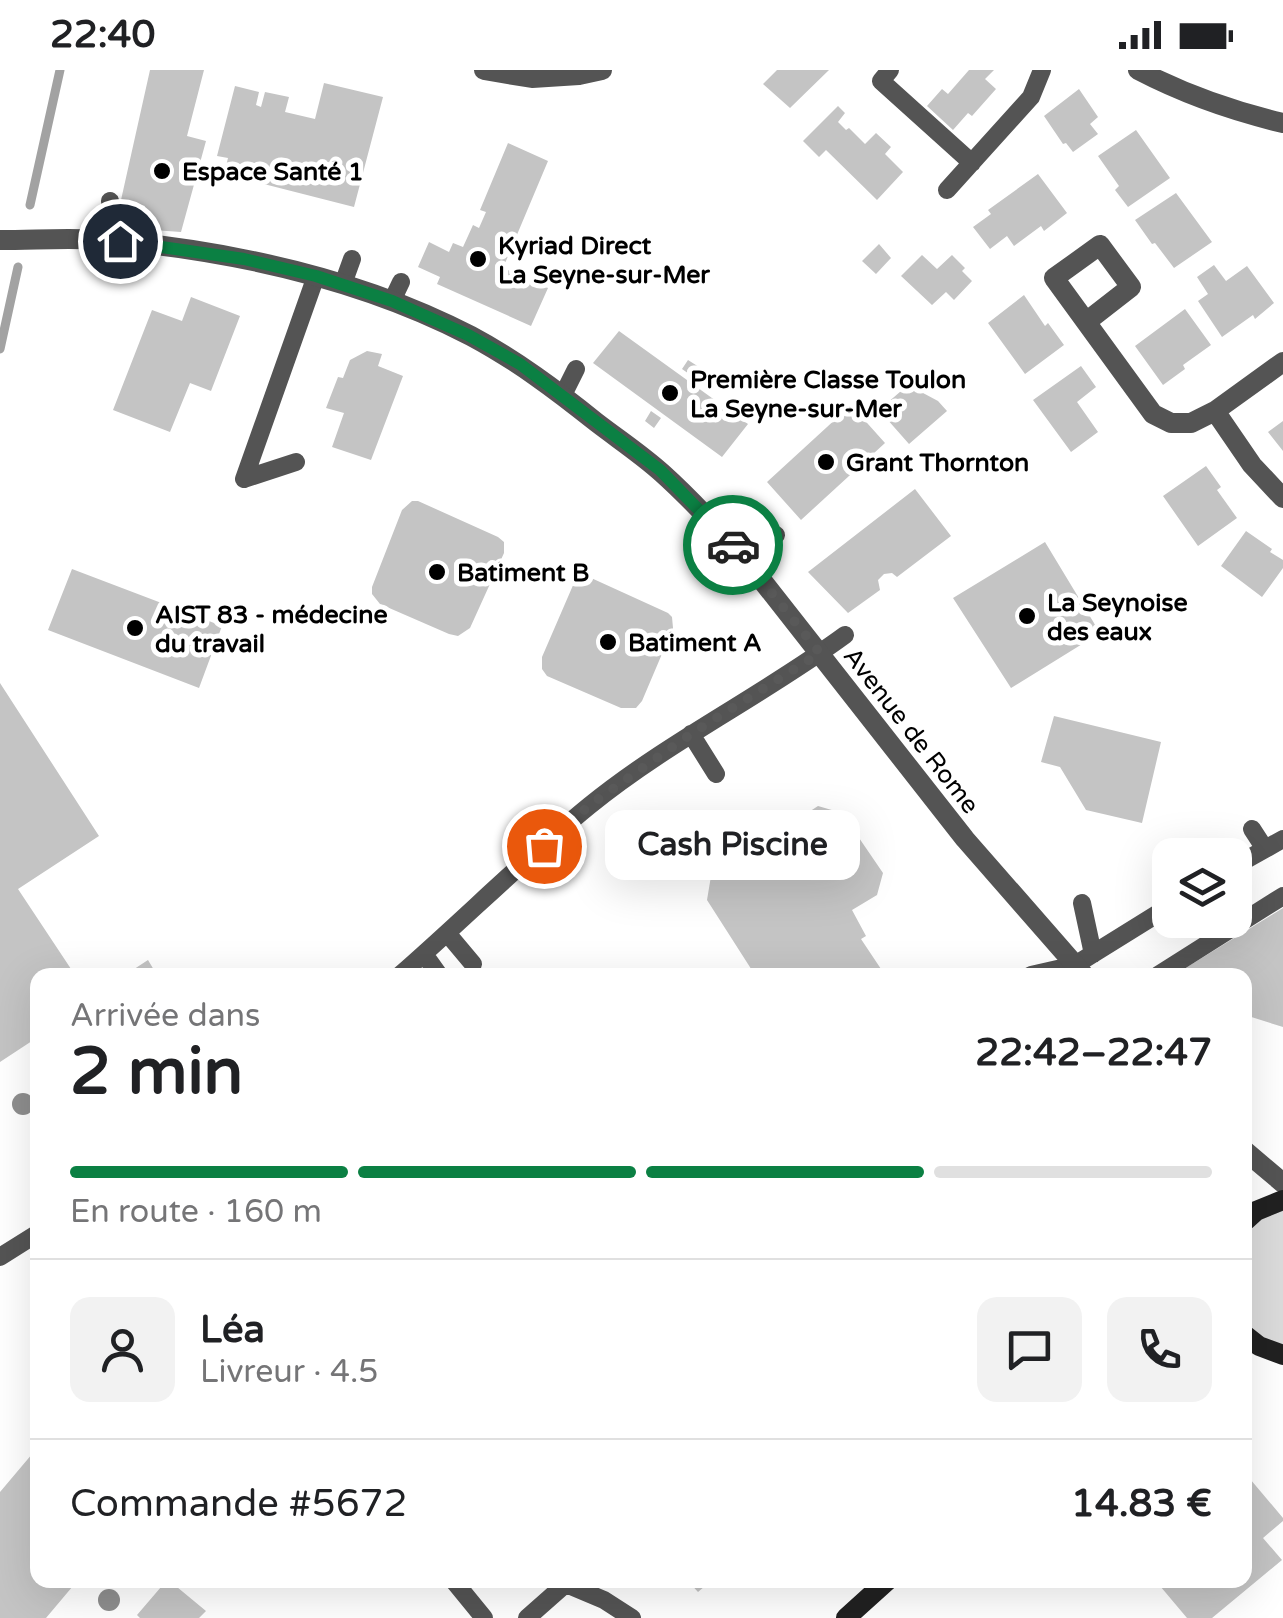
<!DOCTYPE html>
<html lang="fr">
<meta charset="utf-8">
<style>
:root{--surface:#fff;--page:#f2f2f2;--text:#202124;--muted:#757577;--line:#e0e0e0;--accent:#0b8043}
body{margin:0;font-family:"Varela Round",sans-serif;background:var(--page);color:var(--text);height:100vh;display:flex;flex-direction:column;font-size:38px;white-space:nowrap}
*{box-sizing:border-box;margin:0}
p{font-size:32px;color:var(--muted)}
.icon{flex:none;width:55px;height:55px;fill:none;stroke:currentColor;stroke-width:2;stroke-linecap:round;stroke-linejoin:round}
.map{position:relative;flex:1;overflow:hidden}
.panel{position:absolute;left:30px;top:898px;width:1222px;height:620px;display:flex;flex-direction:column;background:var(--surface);border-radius:20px;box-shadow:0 10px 40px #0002}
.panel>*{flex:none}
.controls{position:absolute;left:1152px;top:768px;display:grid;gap:20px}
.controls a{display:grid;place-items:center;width:100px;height:100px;border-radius:20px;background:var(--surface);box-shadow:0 10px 40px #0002;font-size:50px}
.pin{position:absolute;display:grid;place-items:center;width:85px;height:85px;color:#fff;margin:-42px;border:5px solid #fff;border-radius:50%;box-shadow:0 2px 10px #0007}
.courier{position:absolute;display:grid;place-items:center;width:100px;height:100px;margin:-50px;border:8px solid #0b8043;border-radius:50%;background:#fff;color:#222;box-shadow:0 2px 12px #0007}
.bubble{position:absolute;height:70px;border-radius:20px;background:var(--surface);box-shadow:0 10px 40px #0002;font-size:32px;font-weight:700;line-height:70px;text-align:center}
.summary em{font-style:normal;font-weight:700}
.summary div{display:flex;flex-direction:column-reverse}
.summary{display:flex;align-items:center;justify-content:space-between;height:170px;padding:0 40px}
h1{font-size:65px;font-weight:700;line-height:75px}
.bar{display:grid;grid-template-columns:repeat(4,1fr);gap:15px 10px;align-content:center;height:120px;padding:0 40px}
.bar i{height:12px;border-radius:8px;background:var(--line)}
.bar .current{background:var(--accent)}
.bar p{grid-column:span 4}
.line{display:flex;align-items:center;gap:25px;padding:0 40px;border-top:2px solid var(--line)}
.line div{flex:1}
.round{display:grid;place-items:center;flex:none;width:105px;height:105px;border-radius:20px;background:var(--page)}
.status{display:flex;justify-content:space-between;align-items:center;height:70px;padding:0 50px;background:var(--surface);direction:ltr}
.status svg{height:28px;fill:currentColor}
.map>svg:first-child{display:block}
.green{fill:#dbdbdb}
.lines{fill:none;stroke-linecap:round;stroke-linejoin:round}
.stream{stroke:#a2a2a2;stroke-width:9}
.building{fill:#c4c4c4}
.service{stroke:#545454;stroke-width:18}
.minor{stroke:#545454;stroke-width:20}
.tertiary{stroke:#545454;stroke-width:20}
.secondary{stroke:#212121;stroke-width:20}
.tree{fill:#8e8e8e}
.done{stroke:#595959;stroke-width:10;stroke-dasharray:0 18}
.route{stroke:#0b8043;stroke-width:12}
.poi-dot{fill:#000;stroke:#fff;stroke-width:4}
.labels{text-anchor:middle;stroke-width:10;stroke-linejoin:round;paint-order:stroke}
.poi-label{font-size:25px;font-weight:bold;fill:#000;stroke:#fff;text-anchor:start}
.street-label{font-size:25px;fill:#000;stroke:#fff}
</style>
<div class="status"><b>22:40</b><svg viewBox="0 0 49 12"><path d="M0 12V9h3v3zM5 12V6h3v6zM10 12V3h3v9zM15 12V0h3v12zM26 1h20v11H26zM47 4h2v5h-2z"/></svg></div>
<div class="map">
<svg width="1283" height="1548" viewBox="0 0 1283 1548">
<rect width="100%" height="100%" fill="#fff"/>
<path class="green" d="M1283,1130v155l-38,-20v-114z"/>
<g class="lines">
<path class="stream" d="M30,135l30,-135
M0,279l18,-82"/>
</g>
<path class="building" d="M150,0h54l-17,66 19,5 -25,91 -42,-3 6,-23 -24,-6z
M777,0h52l-39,38 -27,-24z
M969,0h25l-9,9 11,10 -24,27 -4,-3 -15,17 -26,-24 15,-17 6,5z
M324,13l59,14 -29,110 -130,-33 4,-16 -11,-2 18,-70 24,6 -3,13 5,2 4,-15 24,5 -4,15 30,7z
M1079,19l19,28 -8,7 8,10 -25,18 -7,-9 -3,1 -19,-28z
M838,36l7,7 -7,9 8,8 3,-2 16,16 11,-11 15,14 -6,7 18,18 -26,28 -51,-50 -7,7 -16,-16z
M1136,60l34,48 -42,29 -13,-17 4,-4 -21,-30z
M508,73l40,18 -45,107 45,20 -17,38 -94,-42 3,-7 -22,-10 11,-25 20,10 4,-9 10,4 10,-22 6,3 7,-16 -6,-2z
M1038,104l29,39 -23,18 -3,-5 -27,20 -7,-10 -17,13 -17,-22 18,-13 -3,-4z
M1176,123l36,49 -38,26 -19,-25 -3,1 -17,-24z
M879,174l12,14 -15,16 -14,-13z
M922,185l15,14 15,-14 13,13 -3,3 10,10 -18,19 -8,-8 -14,13 -31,-29z
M1214,195l12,16 21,-15 27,37 -19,16 -2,-4 -31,22 -24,-36 10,-7 -11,-17z
M1024,225l21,31 3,-3 16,22 -39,29 -37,-51z
M191,227l49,19 -29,75 -21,-8 -20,49 -57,-22 39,-100 30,11z
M1185,239l26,36 -28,20 2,4 -22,16 -28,-39z
M619,261l129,93 -26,33 -129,-94z
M367,281l15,3 -4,12 25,10 -32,84 -39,-13 12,-34 -18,-5 12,-31 5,1 7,-18z
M688,290l11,7 -7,9 -10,-7z
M1081,296l15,21 -19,15 21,30 -27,20 -38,-52z
M908,315l30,16 9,10 -38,33 -30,-34z
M851,335l34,38 -84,77 -34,-38z
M651,341l10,7 -7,10 -9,-7z
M1283,351v30l-15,-19z
M1206,396l15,21 -4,3 20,28 -39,28 -35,-50z
M915,419l36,47 -54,41 -5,-4 -8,1 -6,6 2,10 -32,23 -40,-41z
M412,431h6l80,36 6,5v11l-34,75 -12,8 -9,-2 -69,-30 -8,-10v-7l30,-77z
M1246,461l26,18 -2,3 13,8v8l-21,29 -41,-31z
M1045,472l55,91 -89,55 -58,-90z
M72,499l150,57 -23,62 -151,-58z
M589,507l79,36 4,4 1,11 -31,73 -6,7h-15l-74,-32 -5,-7v-12l32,-74 5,-5z
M0,613l99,153 -81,53 57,86h-37v62l-38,25z
M1054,646l107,26 -19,81 -56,-13 -26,-43 -19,-5z
M818,736l24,7 41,60 -6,22 -25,15 14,26 -5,3 24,36h-130l-48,-75 4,-24 32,-19 -10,-14 41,-26 9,12z
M1283,838v119l-38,-12v-40h-55l-6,-6z
M148,890l9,15h-32z
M38,1377v133h40l-32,38h-46v-126z
M1245,1403l38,45v3l-20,17 19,22 -70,58h-25l-32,-38h90z
M687,1510h25l-14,12z
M161,1517h16l29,24 -7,7h-59l-3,-3z"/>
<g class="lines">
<path class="service" d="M890,0l-9,11 91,82
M947,120l84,-93 11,-27
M110,131l10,40
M343,214l9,-25
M392,231l9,-19
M563,325l13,-26
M244,409l72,-203
M244,409l52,-17
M746,490l30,-25
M691,664l25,40
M1252,759l13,20
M1235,796l48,-27
M1082,833l11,51
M447,863l26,31
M424,884l15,21
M400,905c63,-55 124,-116 189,-169 80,-65 173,-110 256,-171
M1031,905l44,-10 95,-59
M1158,905l125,-79
M0,1187l38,-24
M453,1510l31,38
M562,1510l4,4 38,16 28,18
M527,1548l43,-38"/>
<path class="minor" d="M484,0l48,8 47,-3 23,-5
M1138,0c46,24 94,41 145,53
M1086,252l45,-35 -31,-42 -46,33 99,136 18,9h20l24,-12 68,-49
M1215,341l37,54 31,33"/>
<path class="tertiary" d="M0,170c40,0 81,-3 121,1 120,12 242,39 350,95 45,24 85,54 125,86 22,17 45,32 66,51 30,27 57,57 84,87l219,279 119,136
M1245,1081l38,32"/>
<path class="secondary" d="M1245,1151l11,-10 27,-11
M1245,1265l14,11 24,9
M846,1548l42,-38"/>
</g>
<g class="tree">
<circle cx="23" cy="1034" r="11"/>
<circle cx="109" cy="1530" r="11"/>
</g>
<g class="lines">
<path class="done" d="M544,776l46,-41 101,-71 129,-81 -87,-108"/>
<path class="route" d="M120,171l124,18 72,17 76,25 76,34 52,29 140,106 73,75"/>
</g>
<g class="poi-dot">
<circle cx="162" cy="101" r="10"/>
<circle cx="478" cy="189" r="10"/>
<circle cx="670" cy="323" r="10"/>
<circle cx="826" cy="392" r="10"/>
<circle cx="437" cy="502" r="10"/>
<circle cx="1027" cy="546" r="10"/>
<circle cx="135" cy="558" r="10"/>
<circle cx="608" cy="572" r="10"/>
</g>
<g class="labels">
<g class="poi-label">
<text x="182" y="110">Espace Santé 1</text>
<text x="498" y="184">Kyriad Direct<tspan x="498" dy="29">La Seyne-sur-Mer</tspan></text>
<text x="690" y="318">Première Classe Toulon<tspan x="690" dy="29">La Seyne-sur-Mer</tspan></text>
<text x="846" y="401">Grant Thornton</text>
<text x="457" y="511">Batiment B</text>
<text x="1047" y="541">La Seynoise<tspan x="1047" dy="29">des eaux</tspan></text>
<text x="155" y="553">AIST 83 - médecine<tspan x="155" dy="29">du travail</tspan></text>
<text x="628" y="581">Batiment A</text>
</g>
<g class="street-label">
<text transform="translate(912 660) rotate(52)" y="9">Avenue de Rome</text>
</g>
</g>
</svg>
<div class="controls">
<a><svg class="icon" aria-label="layers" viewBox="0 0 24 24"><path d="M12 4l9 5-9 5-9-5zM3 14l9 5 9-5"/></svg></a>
</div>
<div class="pin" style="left:544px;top:776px;background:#ea580c"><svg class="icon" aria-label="bag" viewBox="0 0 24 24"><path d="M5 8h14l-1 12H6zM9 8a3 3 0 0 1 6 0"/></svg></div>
<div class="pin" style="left:120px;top:171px;background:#1f2937"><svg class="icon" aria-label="home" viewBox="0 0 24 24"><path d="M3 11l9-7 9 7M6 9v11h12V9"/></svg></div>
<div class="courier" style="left:733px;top:475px"><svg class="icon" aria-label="car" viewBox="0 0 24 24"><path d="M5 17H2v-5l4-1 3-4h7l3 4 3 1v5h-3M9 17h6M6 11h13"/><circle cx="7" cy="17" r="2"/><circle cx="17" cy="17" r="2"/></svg></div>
<div class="bubble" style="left:605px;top:740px;width:255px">Cash Piscine</div>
<section class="panel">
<div class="summary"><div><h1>2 min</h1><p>Arrivée dans</p></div><em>22:42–22:47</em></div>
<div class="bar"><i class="current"></i><i class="current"></i><i class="current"></i><i></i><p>En route · 160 m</p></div>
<div class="line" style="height:180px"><a class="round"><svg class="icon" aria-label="person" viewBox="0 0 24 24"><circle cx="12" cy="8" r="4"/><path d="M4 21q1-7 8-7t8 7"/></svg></a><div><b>Léa</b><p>Livreur · 4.5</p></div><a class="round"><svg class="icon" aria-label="chat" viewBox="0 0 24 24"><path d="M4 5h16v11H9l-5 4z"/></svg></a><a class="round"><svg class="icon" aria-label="phone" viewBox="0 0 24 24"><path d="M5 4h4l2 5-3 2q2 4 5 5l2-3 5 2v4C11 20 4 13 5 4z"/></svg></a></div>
<div class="line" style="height:130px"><div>Commande #5672</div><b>14.83 €</b></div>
</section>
</div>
